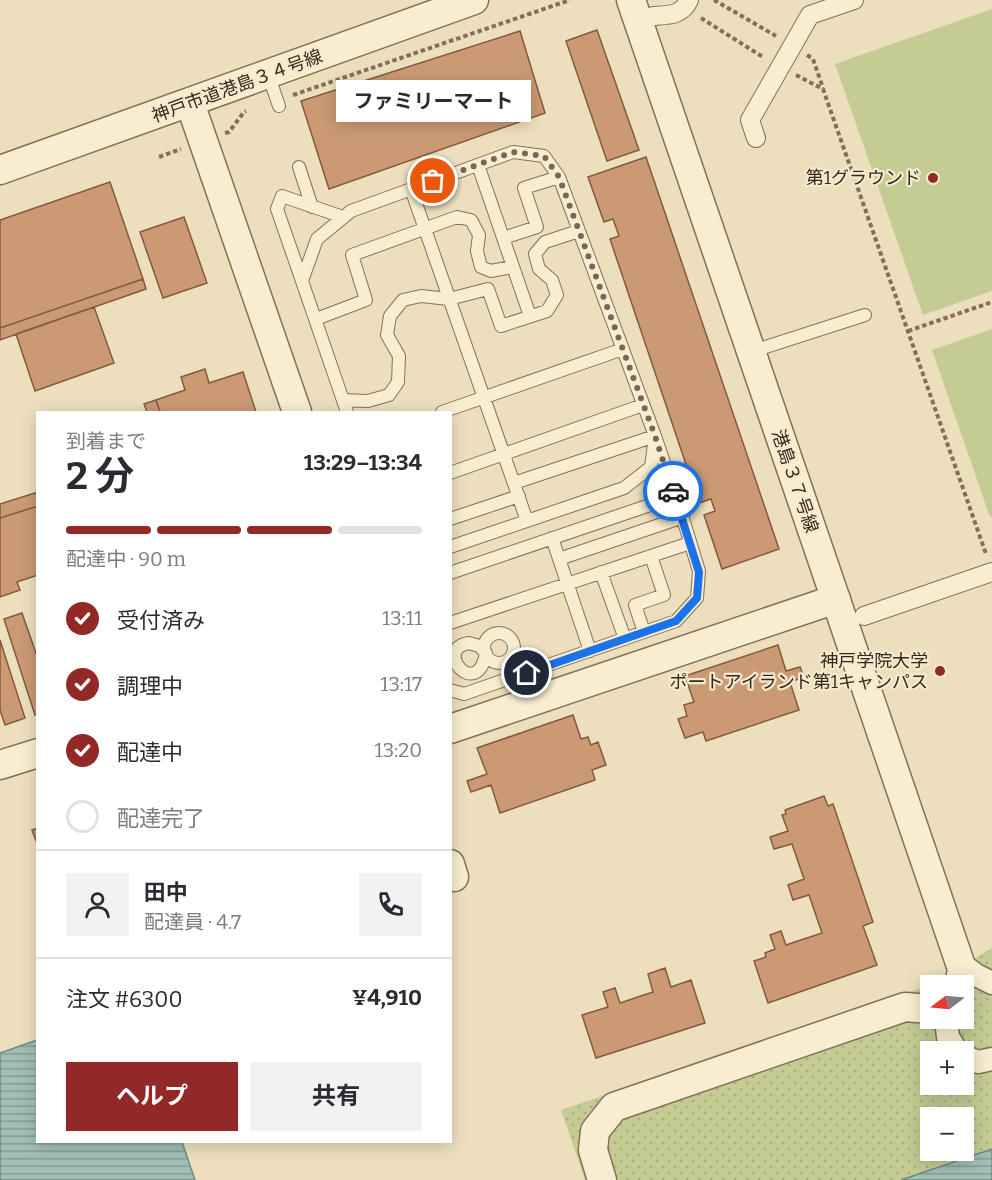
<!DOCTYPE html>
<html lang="ja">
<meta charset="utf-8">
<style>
:root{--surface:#fff;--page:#f2f2f3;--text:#2b2b33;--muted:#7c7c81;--line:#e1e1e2;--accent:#932828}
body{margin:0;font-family:Bitter,"Noto Sans JP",serif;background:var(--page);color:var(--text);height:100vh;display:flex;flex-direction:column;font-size:22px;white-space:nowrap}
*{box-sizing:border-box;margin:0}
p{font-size:20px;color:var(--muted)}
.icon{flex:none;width:33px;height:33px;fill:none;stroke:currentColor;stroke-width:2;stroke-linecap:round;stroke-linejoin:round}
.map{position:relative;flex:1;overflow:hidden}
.drawer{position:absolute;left:36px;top:411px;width:416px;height:732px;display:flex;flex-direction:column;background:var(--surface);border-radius:0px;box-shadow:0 3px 15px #0003}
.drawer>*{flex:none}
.needle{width:39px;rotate:254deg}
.buttons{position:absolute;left:920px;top:975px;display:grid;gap:12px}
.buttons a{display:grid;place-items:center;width:54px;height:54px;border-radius:0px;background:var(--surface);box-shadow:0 3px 15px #0003;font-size:30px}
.pin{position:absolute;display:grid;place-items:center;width:51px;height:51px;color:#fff;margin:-26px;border:3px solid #fff;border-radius:50%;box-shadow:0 2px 6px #0007}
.courier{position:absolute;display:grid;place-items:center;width:60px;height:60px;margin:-30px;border:4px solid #1a73e8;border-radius:50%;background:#fff;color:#222;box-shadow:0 2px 8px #0007}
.bubble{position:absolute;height:42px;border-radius:0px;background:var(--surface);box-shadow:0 3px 15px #0003;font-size:20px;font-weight:700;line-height:42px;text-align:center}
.summary em{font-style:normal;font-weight:700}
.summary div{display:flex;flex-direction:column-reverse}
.summary{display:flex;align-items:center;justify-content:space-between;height:102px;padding:0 30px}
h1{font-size:39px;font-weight:700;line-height:45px}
.bar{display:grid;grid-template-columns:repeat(4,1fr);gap:9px 6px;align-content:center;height:72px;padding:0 30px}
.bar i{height:8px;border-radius:4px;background:var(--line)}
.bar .on{background:var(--accent)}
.bar p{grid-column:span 4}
.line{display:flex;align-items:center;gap:15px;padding:0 30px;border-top:2px solid var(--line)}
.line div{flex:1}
.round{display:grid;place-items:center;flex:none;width:63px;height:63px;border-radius:0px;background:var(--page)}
ol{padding:0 30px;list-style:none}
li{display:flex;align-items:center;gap:18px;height:66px}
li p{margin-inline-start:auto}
li .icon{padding:6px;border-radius:50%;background:var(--accent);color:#fff;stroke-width:4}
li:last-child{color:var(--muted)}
li i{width:33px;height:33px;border:3px solid var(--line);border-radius:50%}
.action{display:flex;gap:12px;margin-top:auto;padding:12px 30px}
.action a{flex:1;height:69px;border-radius:0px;background:var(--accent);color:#fff;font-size:24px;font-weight:700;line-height:69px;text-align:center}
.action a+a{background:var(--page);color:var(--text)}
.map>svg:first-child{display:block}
.grass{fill:#c4cb93}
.park{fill:url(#park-dots);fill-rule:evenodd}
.water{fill:url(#water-rules);stroke:#698c84;stroke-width:1.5}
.building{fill:#cb9974;stroke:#845a3d;stroke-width:1.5}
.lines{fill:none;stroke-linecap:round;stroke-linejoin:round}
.service-casing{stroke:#857057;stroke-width:14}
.pedestrian-casing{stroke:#857057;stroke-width:20}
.minor-casing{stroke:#857057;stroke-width:25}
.tertiary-casing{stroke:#857057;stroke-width:31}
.path{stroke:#857057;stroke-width:4;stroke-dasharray:4.5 3;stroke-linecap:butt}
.service{stroke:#f8edd1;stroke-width:12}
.pedestrian{stroke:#f8edd1;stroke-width:18}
.minor{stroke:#f8edd1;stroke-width:22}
.tertiary{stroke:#f8edd1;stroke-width:28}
.done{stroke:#756855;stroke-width:6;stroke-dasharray:0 10.8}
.route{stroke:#1a73e8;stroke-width:8}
.poi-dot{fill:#932828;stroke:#f5eace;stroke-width:2}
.labels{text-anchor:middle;stroke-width:4.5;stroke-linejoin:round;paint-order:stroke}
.street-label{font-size:18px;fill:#35281c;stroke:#f5eace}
.poi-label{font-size:18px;fill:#35281c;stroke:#f5eace;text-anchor:end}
</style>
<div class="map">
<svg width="992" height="1180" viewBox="0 0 992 1180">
<defs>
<pattern id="park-dots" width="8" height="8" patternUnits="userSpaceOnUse" patternTransform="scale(1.5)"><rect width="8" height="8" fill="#c4cb93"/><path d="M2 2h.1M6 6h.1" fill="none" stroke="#a9ae7e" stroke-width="1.8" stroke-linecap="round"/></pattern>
<pattern id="water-rules" width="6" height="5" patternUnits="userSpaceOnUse" patternTransform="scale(1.5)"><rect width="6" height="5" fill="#a2bfb6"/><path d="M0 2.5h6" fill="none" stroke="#859b93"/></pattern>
</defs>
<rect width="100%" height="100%" fill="#eddfbe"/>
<path class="grass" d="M992,9v282l-69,24 -88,-251z
M992,329v188h-2l-58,-167z"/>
<path class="park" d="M992,948v201l-91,31h-316l-24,-70 372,-126zM930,986h33v32h-33zM930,1052h33v32h-33zM930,1118h33v32h-33z"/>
<path class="water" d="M37,1040l1,102h144l13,38h-195v-127z
M992,1149v31h-91z"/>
<path class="building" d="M597,30l42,120 -32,11 -41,-120z
M520,31l25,82 -216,76 -28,-88z
M646,157l133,392 -57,20 -18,-54 11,-4 -4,-12 -12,4 -89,-264 9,-3 -6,-17 -9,3 -16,-45z
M110,182l33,97 -143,49v-108z
M184,217l23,66 -44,15 -23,-66z
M143,279l3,10 -146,51v-12z
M94,307l20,56 -79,28 -19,-57z
M205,369l4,14 34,-11 13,40h-96l-4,-12 29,-10 -4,-13z
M156,400l4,12h-13l-3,-8z
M38,492v14l-38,12v-14z
M38,506v69l-21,7 3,8 -20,7v-79z
M22,613l16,46v55l-3,1 -31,-96z
M0,640l25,78 -20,7 -5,-15z
M778,645l8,26 14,-4 4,10 -14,5 9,28 -93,31 -3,-9 -18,6 -7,-19 9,-3 -3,-11 10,-3 -9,-26z
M573,715l8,24 7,-2 3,8 7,-3 8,23 -14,5 3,10 -95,33 -9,-28 -20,7 -4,-11 20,-7 -10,-26z
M824,796l4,10 5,-2 40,118 -10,4 14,39 -109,38 -14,-42 12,-4 -1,-4 10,-4 -5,-14 11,-4 5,14 36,-12 -13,-38 -16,5 -5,-15 16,-6 -12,-35 -18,5 -4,-12 18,-6 -6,-16 4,-1 -1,-4z
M38,828v18l-6,-16z
M665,968l6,19 20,-7 14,43 -109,35 -14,-43 26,-8 -5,-15 12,-4 5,15 33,-11 -5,-18z"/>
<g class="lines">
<defs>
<path id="service" d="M268,74l11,32
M478,165l52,151
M299,167l13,40
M411,189l116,332
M503,238l34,-11 -13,-39 35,-11
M302,281l-25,-72 5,-13 61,21
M316,319l50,-19 -14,-45 105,-38 14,3 8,15 -2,16 4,16 10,4 21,-4
M750,352l115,-37
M343,400l25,1 21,-6 9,-13 1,-26 -12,-21 3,-19 13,-16 18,-4 28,3 39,-10 13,37 46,-15 10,-16 -5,-15 -13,-11 -4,-15 10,-12 34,-11
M347,412l-45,-131 15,-42 34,-28 162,-59 31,4 15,21 96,259 -4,31 -27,21 -174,59
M442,412l181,-63
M450,473l193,-68
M514,483l141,-47 26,76
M450,519l69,-23
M552,538l38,113
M559,559l124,-42
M601,572l24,67
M450,573l200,-68 16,-2 15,9 18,59 -2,27 -21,23 -212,73 -14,-4
M450,623l240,-80
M644,632l-9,-27 29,-10 -13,-39
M484 648a15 15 0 1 1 30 0a15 15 0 1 1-30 0Z
M469,643l10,3 7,7c-9,49 -54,-4 -17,-10z"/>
<path id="pedestrian" d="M653,16c15,-1 29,0 36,-16
M756,138l-6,-18 60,-105 44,-15
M864,616l128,-44"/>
<path id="minor" d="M956,986l4,-23 16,12 16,8
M946,1018l2,19 9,15
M963,1056l15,6 14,-3"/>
<path id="tertiary" d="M631,0l329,963
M190,103l107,309
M0,170l474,-170
M450,729l386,-130
M0,765l38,-12
M450,864l4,13
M602,1180l-9,-30 2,-19 19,-24 291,-100 25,2"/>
</defs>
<use href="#service" class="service-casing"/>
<use href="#pedestrian" class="pedestrian-casing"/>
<use href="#minor" class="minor-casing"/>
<use href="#tertiary" class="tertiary-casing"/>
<path class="path" d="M714,0l62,36
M701,18l62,39
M807,55l6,4 10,29
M796,75l27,14 163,465
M293,95l277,-95
M225,133l4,-1 15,-20 2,-1
M159,157l22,-8
M908,331l84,-29"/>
<use href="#service" class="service"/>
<use href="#pedestrian" class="pedestrian"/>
<use href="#minor" class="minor"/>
<use href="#tertiary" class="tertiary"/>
</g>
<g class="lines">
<path class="done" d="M433,181l80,-29 31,4 15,21 96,259 18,55"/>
<path class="route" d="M527,673l149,-52 21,-23 2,-26 -26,-81"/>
</g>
<g class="poi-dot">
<circle cx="933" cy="178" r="6"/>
<circle cx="940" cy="671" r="6"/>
</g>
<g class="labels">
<g class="street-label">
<text transform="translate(237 86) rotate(-20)" y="6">神戸市道港島３４号線</text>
<text transform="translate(795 481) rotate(71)" y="6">港島３７号線</text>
</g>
<g class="poi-label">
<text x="921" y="184">第1グラウンド</text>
<text x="928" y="667">神戸学院大学<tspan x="928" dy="21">ポートアイランド第1キャンパス</tspan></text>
</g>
</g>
</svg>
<div class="buttons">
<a><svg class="needle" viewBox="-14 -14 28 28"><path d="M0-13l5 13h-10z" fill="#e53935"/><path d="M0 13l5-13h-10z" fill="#7c7c81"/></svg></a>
<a>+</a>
<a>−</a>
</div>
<div class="pin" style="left:433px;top:181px;background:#ea580c"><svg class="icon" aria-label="bag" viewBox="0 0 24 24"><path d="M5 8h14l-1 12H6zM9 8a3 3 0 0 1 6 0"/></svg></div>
<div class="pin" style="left:527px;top:673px;background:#1f2937"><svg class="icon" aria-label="home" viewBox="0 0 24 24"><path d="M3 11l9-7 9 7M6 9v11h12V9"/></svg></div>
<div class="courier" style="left:673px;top:491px"><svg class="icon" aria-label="car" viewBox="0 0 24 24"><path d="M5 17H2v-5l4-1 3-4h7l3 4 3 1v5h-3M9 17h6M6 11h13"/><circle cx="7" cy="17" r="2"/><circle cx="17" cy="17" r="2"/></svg></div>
<div class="bubble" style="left:336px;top:80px;width:195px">ファミリーマート</div>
<section class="drawer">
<div class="summary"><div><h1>2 分</h1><p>到着まで</p></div><em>13:29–13:34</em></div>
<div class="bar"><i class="on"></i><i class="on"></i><i class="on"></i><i></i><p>配達中 · 90 m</p></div>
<ol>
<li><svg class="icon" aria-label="check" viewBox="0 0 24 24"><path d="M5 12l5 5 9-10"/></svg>受付済み<p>13:11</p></li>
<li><svg class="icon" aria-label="check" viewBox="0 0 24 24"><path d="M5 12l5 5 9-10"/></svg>調理中<p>13:17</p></li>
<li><svg class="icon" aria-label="check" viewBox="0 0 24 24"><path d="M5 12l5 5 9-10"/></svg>配達中<p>13:20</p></li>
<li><i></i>配達完了</li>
</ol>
<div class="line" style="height:108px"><a class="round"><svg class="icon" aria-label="person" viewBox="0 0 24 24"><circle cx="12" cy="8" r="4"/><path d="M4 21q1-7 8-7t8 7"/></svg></a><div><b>田中</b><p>配達員 · 4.7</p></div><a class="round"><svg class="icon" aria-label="phone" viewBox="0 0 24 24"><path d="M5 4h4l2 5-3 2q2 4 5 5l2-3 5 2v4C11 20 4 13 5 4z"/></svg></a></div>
<div class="line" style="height:78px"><div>注文 #6300</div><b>¥4,910</b></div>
<div class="action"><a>ヘルプ</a><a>共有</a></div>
</section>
</div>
